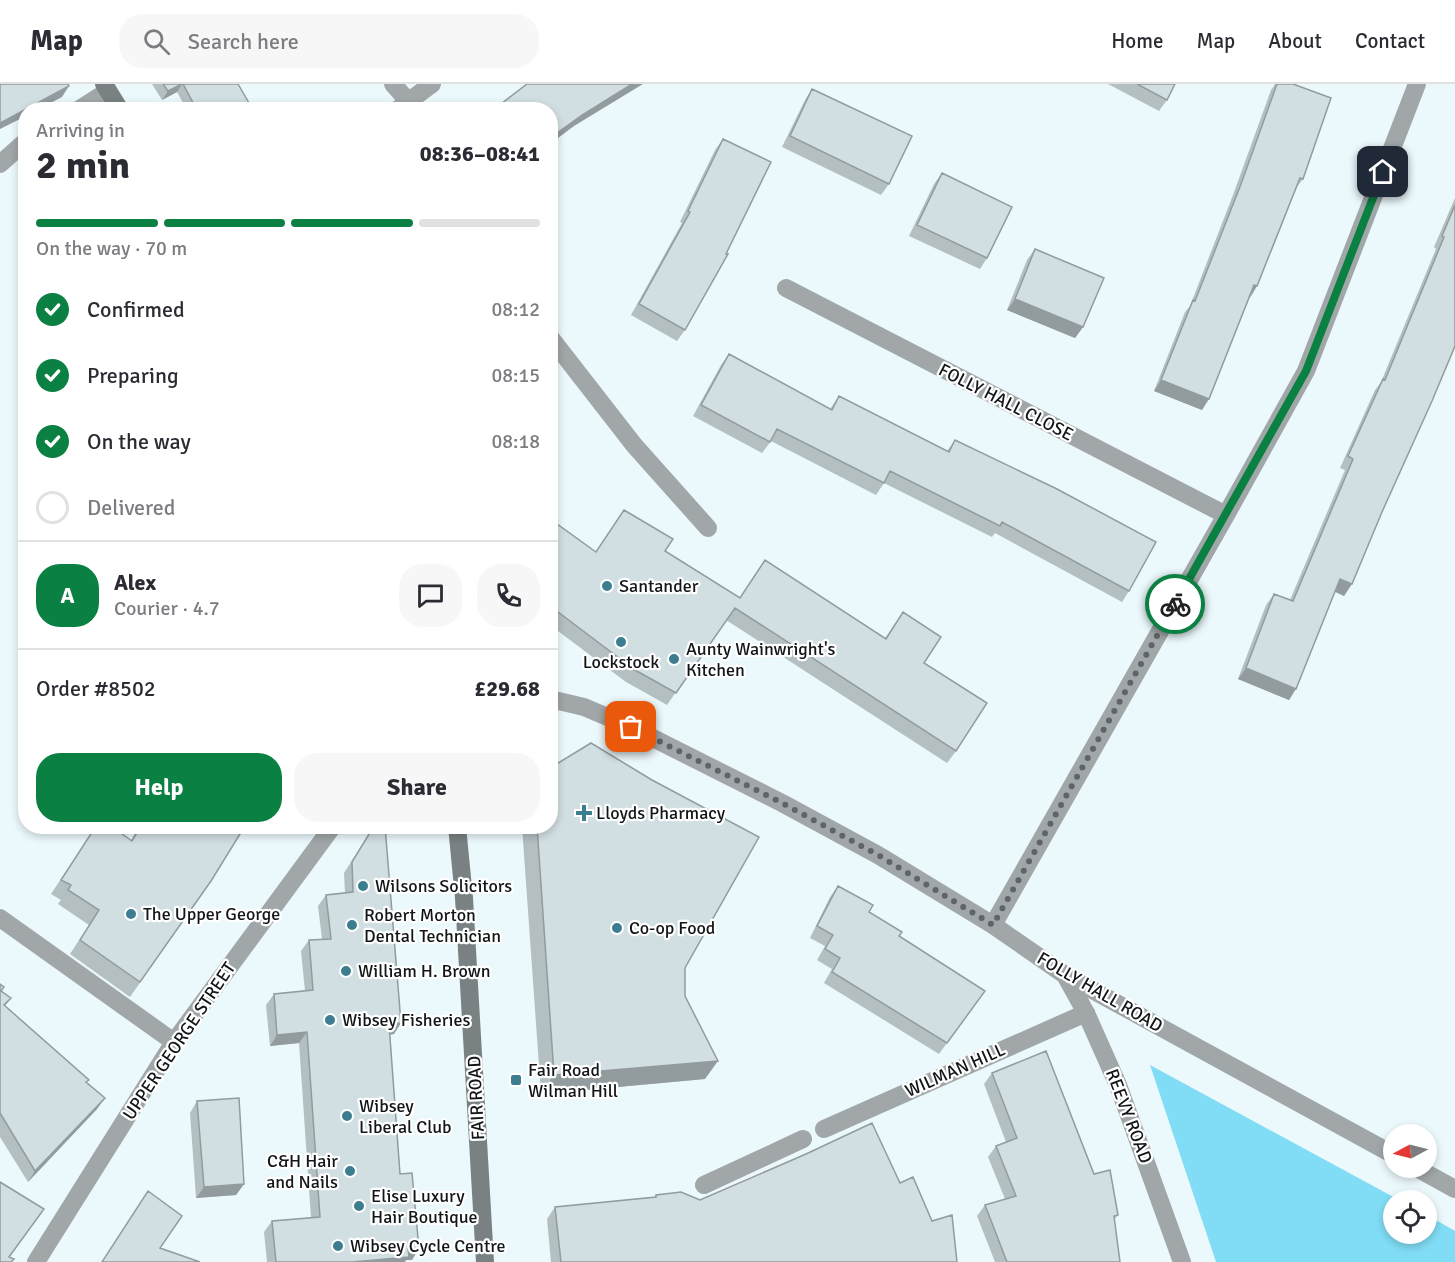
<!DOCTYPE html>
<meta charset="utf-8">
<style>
:root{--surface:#fff;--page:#f7f7f7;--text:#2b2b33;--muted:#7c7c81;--line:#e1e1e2;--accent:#0b8043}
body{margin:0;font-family:Signika,sans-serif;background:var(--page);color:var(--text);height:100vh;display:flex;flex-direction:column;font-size:22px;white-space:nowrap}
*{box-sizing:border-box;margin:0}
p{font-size:20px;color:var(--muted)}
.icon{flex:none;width:33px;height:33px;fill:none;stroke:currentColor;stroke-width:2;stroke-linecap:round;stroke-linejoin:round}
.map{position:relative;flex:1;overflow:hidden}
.panel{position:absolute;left:18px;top:18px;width:540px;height:732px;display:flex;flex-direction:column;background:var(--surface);border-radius:24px;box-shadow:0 3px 9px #0003}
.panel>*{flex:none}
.needle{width:39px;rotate:263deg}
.buttons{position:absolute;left:1383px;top:1040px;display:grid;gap:12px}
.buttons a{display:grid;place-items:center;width:54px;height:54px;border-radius:50%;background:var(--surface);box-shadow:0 3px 9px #0003;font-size:30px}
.pin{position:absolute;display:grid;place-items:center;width:51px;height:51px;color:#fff;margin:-26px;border-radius:12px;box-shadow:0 3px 9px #0006}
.courier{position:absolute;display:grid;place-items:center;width:60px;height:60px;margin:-30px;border:4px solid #0b8043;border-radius:50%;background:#fff;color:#222;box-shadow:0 2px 8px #0007}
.headline em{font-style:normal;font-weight:800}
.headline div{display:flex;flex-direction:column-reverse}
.headline{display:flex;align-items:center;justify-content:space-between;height:102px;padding:0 18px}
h1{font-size:39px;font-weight:800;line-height:45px}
.bar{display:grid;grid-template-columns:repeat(4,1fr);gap:9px 6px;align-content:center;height:72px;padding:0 18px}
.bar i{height:8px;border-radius:4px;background:var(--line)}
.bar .current{background:var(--accent)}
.bar p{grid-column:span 4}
.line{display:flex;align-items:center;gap:15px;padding:0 18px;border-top:2px solid var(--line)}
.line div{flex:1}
.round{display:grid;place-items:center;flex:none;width:63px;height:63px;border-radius:24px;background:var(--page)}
ol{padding:0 18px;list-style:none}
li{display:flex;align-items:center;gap:18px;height:66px}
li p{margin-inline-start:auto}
li .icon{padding:6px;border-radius:50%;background:var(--accent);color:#fff;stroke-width:4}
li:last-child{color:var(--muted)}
li i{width:33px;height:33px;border:3px solid var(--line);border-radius:50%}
.action{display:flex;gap:12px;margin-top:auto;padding:12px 18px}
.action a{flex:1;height:69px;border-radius:24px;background:var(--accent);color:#fff;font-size:24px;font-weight:800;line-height:69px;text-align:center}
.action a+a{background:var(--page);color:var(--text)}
header{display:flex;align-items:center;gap:36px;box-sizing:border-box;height:84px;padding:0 30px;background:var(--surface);border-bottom:2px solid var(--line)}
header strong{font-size:28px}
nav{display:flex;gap:33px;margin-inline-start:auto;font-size:21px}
.search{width:420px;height:54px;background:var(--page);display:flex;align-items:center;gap:15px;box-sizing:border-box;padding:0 21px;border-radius:24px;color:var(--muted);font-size:22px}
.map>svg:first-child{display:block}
.green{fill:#81ddf5}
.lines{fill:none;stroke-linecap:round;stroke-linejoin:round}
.lane{stroke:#a1a7a8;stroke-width:18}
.street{stroke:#a1a7a8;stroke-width:18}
.secondary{stroke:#798183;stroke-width:18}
.wall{fill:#b4bfc2}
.shaded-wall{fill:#929b9e}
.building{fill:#d1dee2;stroke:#929b9e;stroke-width:1.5}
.done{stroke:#5e6568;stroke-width:6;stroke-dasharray:0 10.8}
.route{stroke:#0b8043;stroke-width:8}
.poi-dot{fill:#3c7e8f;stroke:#fff;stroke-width:2}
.labels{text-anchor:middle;stroke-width:4.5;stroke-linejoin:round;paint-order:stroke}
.street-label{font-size:18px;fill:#121618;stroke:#fff}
.poi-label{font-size:18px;fill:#121618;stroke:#fff;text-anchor:start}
</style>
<header>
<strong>Map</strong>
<div class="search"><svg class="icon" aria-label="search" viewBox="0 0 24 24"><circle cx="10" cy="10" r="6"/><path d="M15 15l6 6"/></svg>Search here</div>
<nav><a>Home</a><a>Map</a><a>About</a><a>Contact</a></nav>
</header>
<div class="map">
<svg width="1455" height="1178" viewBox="0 0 1455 1178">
<rect width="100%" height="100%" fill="#ebf8fc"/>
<path class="green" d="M1150,981l249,135h-5v33h32l1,-18 28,16v31h-239z"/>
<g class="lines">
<path class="lane" d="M393,0l15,17
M550,253l84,108 74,83
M824,1045l262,-116
M704,1101l99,-46"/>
<path class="street" d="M78,26l30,-19
M397,26l35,-26
M0,80l26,-23
M786,204l440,227
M550,615l34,8 47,20 151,76 96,52 115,70 72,50 329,180
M0,834l174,124
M993,841l233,-410 80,-144 111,-287
M1066,893l20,36 32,72 64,177
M1415,1083l40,22
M36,1178l138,-220 159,-216"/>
<path class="secondary" d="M104,0l16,26
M457,742l7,72 21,364"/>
</g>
<path class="wall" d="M152,0h86l15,26h-66l-10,-18 -15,8z
M1108,0h67l-8,16 -8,11z
M1275,0h18l10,95 -7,9 -94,222 -48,-19 31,-79 5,-6 43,-111 38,-105z
M812,5l77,95 -8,11 -99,-48 23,-47z
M723,55l-38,191 -8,11 -46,-26 51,-92 -2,-1 35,-72z
M942,89l45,85 -7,11 -71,-33 25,-52z
M1455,114v148l-111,250 -9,-4 -46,108 -51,-21 28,-74 8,-11 16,6 55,-130 -5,-2 35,-78 6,-8 55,-133 -2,-2z
M1035,165l48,78 -8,11 -68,-28 20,-50z
M729,270l101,55 9,-13 108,55 8,-11 174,151 -7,11 -127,-69 -3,4 -108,-54 -8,12 -105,-54 -9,12 -69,-37 28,-51z
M550,435l45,33 70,-1 75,47 25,-38 120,78 18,-26 21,51 32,88 -9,12 -221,-143 -59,85 -41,-23 -76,-57z
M96,742l35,14 8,-14h106l-34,55 -81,116 -60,-43 19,-29 -31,-21 3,-4 -10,-6z
M374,742h11l9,208 -4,1 10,139 12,86h-6l-1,2h-138l-3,-30 8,-11 39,-3 -12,-175 -29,3 -4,-41 8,-11 31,-3 -4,-40 8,-11 13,-1 -4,-33 8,-11 19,-2 -1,-20z
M522,742h28l135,142v28l20,83 -164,15z
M838,802l61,50 86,55 -46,63 -115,-71 8,-14 -15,-9 8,-14 -15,-8 20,-41z
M0,900l2,7 9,7 -6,8 82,76 10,27 -69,73 -28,-45z
M992,989l102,101 24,41 -4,5 6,42h-125l-18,-46 8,-11 20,-6 -17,-42 8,-11 10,-4 -22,-58z
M197,1017l47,83 -8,11 -40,3 -6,-85z
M900,1099l32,38 25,41h-406l-4,-43 8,-12 99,-10 2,-2 44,5z"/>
<path class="shaded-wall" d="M182,0l-5,8 -15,8 6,-9z
M632,0h11l-69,42 -24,18v-6l32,-23z
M69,2l-7,11 -25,13h-11v6l-26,13v-6z
M1254,201l3,1 -7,12z
M1015,215l68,28 -8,11 -68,-28z
M1161,296l48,19 -7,11 -48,-19z
M1340,495l12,5 -8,12 -12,-6z
M1246,584l50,21 -7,11 -51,-21z
M401,939l-7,11 -12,1 7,-11z
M307,948l-8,11 -29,3 7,-11z
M718,977l-13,18 -164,15 13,-19z
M105,1014l-8,11 -69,73 7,-11z
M244,1100l-8,11 -40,3 8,-11z
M408,1165h11l-7,11h-6l-1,2h-53z"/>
<path class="building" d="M0,0h68l1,2 -69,37z
M163,0h19l-14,7z
M183,0h55l15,26h-56z
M527,0h105l-50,31 -32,23v-28h-57z
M1137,0h38l-8,16z
M1277,0h16l38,14 -28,81 -3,-1 -43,108 -3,-1 -45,114 -48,-19 32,-80 2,1 46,-117z
M812,5l100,47 -23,48 -99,-48z
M723,55l48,23 -45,92h2l-43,76 -46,-26 51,-92 -2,-1z
M942,89l70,34 -25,51 -70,-33z
M1455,121v141l-23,55 -50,111 -30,72 -12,-5 -44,110 -50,-21 28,-74 19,7 60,-142 -5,-3 35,-77 2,1 59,-143 -2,-1z
M1035,165l69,29 -21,49 -68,-28z
M729,270l103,56 7,-14 110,56 6,-12 102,49 99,53 -27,49 -127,-69 -2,4 -110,-55 -6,12 -107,-54 -7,13 -69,-37z
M624,426l49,29 -8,12 75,47 25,-38 121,79 17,-27 38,25 -17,26 63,40 -31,48 -221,-143 -59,85 -41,-23 -85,-64v-87l46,33z
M591,659l61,37 107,57 -74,131v28l33,65 -164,14 -17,-249h13v-58z
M96,742h15l21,15 9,-15h104l-34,55 -71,101 -60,-42 19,-30 -31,-20 3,-5 -10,-5z
M374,742h11l16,197 -12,1 11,150 12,-1 7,76h-11l1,8 -57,5h-76l-4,-41 48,-4 -13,-185 -30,3 -3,-41 39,-4 -4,-50 22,-1 -5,-44 27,-3 -1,-30z
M838,802l35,19 -4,7 33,20 -3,4 86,55 -38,52 -115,-71 8,-14 -15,-9 8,-14 -16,-9z
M0,900l4,3 -3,4 10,7 -7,7 85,75 -3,2 19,16 -70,73 -35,-58z
M1046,967l48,123 16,-4 8,45 -4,1 6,46h-113l-22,-57 31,-9 -20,-50 21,-8 -25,-65z
M239,1014l5,86 -40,3 -7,-86z
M872,1039l28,60 13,-6 19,44 20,-6 5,47h-396l-6,-55 101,-10v-2l25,-3 19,8 106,-46z
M0,1098l44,27 -35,48 5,2 -3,3h-11z
M148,1107l34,25 -22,32 40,14h-98z"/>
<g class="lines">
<path class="done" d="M631,643l151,76 96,52 115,70 182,-321"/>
<path class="route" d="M1175,520l131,-233 77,-199"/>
</g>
<g class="poi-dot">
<circle cx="607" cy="502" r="6"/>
<circle cx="621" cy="558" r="6"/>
<circle cx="674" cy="575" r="6"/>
<path d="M581 720h6v6h6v6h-6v6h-6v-6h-6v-6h6z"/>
<circle cx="363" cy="802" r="6"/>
<circle cx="131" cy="830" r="6"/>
<circle cx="352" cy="841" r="6"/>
<circle cx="617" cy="844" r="6"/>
<circle cx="346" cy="887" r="6"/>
<circle cx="330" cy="936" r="6"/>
<rect x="510" y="990" width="12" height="12" rx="3"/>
<circle cx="347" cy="1032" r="6"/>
<circle cx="350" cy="1087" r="6"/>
<circle cx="359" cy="1122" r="6"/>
<circle cx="338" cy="1162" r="6"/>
</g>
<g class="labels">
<g class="street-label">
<text transform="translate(1006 318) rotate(27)" y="6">FOLLY HALL CLOSE</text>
<text transform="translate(1100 908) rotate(30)" y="6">FOLLY HALL ROAD</text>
<text transform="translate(179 957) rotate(-56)" y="6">UPPER GEORGE STREET</text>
<text transform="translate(955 986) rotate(-24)" y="6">WILMAN HILL</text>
<text transform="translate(476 1014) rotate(-93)" y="6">FAIR ROAD</text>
<text transform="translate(1129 1032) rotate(69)" y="6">REEVY ROAD</text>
</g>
<g class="poi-label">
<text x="619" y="508">Santander</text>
<text x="686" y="571">Aunty Wainwright's<tspan x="686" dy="21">Kitchen</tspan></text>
<text x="621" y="584" text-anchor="middle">Lockstock</text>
<text x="596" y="735">Lloyds Pharmacy</text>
<text x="375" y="808">Wilsons Solicitors</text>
<text x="143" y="836">The Upper George</text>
<text x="364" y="837">Robert Morton<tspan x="364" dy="21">Dental Technician</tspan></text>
<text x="629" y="850">Co-op Food</text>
<text x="358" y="893">William H. Brown</text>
<text x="342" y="942">Wibsey Fisheries</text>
<text x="528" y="992">Fair Road<tspan x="528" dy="21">Wilman Hill</tspan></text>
<text x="359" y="1028">Wibsey<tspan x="359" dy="21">Liberal Club</tspan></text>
<text x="338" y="1083" text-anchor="end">C&amp;H Hair<tspan x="338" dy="21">and Nails</tspan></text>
<text x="371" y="1118">Elise Luxury<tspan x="371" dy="21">Hair Boutique</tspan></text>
<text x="350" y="1168">Wibsey Cycle Centre</text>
</g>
</g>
</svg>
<div class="buttons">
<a><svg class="needle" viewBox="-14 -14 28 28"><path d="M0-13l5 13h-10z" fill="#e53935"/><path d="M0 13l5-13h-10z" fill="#7c7c81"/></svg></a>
<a><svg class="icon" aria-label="locate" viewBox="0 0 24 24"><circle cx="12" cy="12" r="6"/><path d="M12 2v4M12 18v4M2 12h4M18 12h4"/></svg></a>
</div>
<div class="pin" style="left:631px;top:643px;background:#ea580c"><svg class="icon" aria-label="bag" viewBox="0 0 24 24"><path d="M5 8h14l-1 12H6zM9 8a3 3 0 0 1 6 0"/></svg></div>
<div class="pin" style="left:1383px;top:88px;background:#1f2937"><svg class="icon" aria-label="home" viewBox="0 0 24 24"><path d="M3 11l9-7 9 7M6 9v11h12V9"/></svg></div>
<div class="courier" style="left:1175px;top:520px"><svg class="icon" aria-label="bike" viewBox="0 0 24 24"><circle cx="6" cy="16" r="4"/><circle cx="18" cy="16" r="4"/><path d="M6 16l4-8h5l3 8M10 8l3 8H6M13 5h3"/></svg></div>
<section class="panel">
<div class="headline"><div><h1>2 min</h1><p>Arriving in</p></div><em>08:36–08:41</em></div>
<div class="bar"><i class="current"></i><i class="current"></i><i class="current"></i><i></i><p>On the way · 70 m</p></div>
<ol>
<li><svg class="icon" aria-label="check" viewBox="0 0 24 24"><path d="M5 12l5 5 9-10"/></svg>Confirmed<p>08:12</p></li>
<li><svg class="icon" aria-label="check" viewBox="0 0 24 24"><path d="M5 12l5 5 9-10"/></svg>Preparing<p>08:15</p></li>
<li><svg class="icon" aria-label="check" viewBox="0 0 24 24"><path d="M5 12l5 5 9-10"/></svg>On the way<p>08:18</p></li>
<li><i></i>Delivered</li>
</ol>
<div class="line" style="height:108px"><b class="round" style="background:var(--accent);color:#fff">A</b><div><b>Alex</b><p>Courier · 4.7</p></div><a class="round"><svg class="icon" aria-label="chat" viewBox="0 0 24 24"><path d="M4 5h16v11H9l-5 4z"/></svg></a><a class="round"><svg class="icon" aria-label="phone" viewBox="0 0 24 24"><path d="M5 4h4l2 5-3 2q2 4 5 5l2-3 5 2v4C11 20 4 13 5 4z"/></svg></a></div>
<div class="line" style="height:78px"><div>Order #8502</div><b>£29.68</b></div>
<div class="action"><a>Help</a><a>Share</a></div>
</section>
</div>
